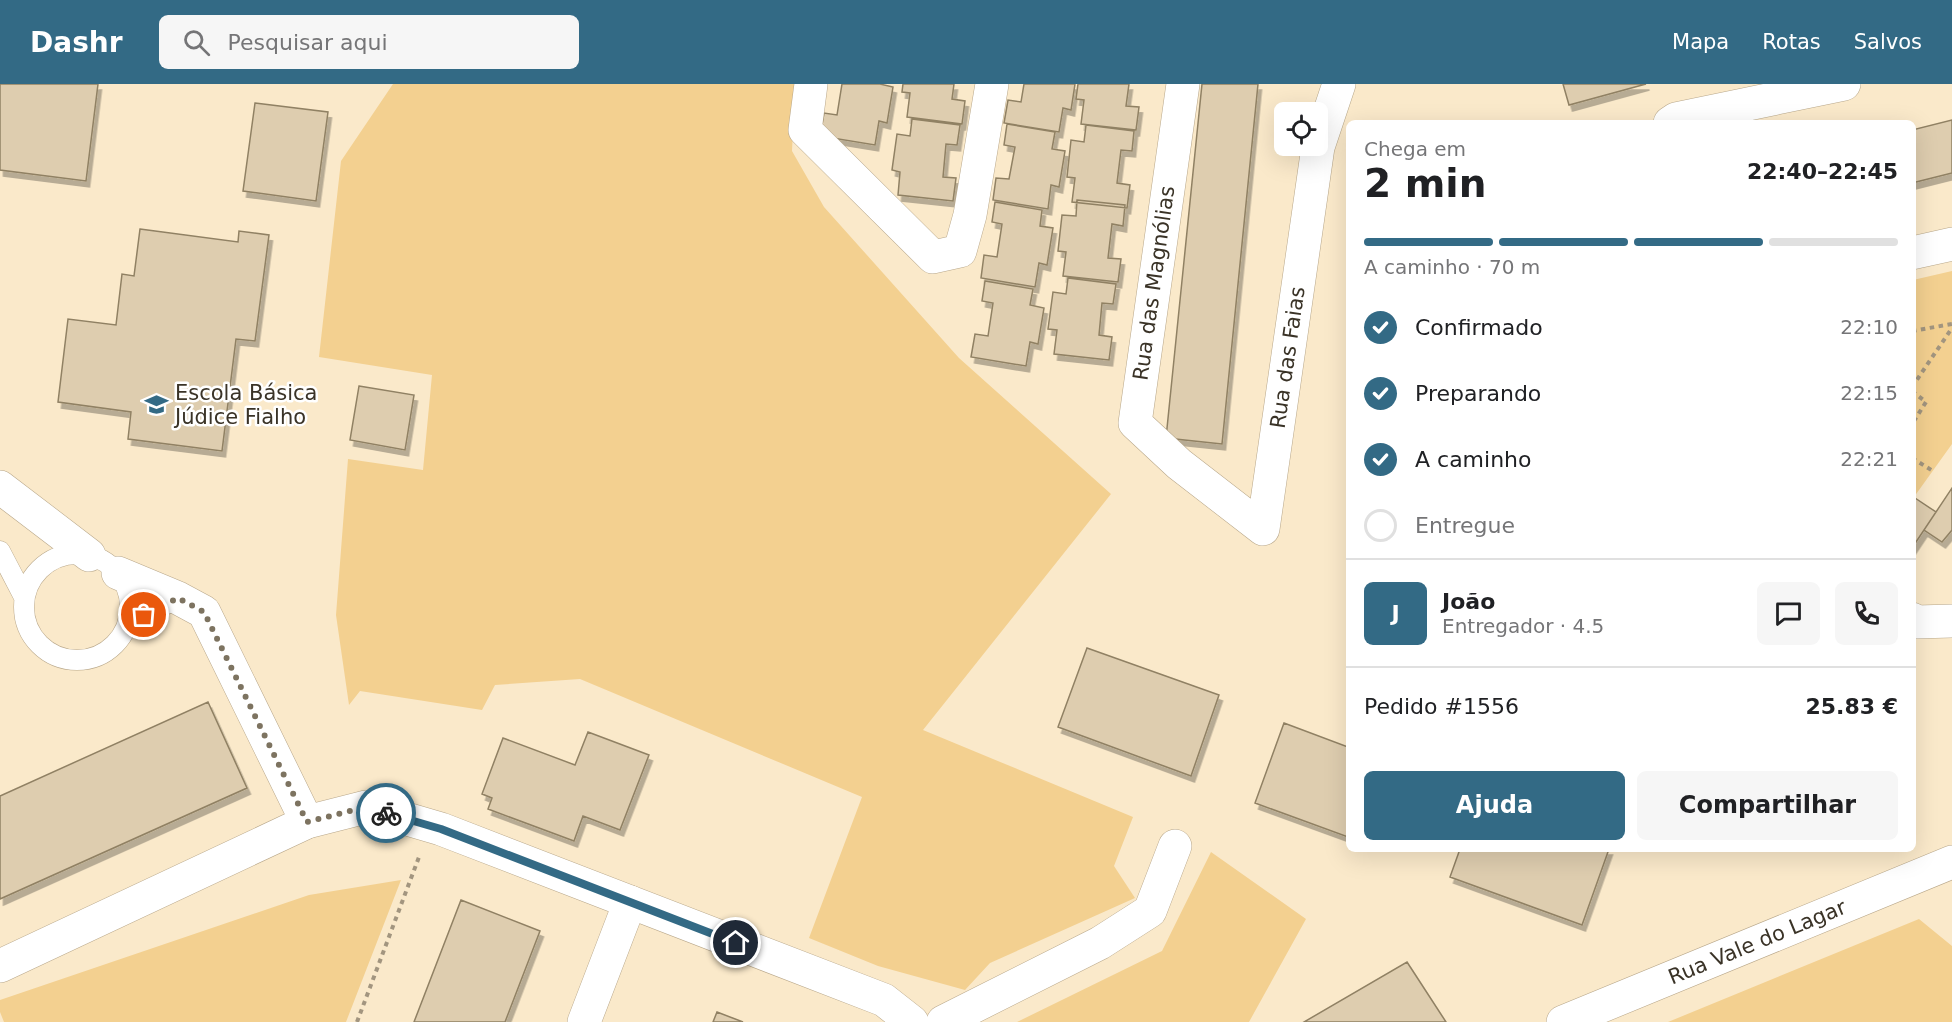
<!DOCTYPE html>
<html lang="pt">
<meta charset="utf-8">
<style>
:root{--surface:#fff;--page:#f6f6f6;--text:#202124;--muted:#757577;--line:#e0e0e0;--accent:#336a85}
body{margin:0;font-family:"DejaVu Sans",sans-serif;background:var(--page);color:var(--text);height:100vh;display:flex;flex-direction:column;font-size:22px;white-space:nowrap}
*{box-sizing:border-box;margin:0}
p{font-size:20px;color:var(--muted)}
.icon{flex:none;width:33px;height:33px;fill:none;stroke:currentColor;stroke-width:2;stroke-linecap:round;stroke-linejoin:round}
.map{position:relative;flex:1;overflow:hidden}
.sheet{position:absolute;left:1346px;top:36px;width:570px;height:732px;display:flex;flex-direction:column;background:var(--surface);border-radius:9px;box-shadow:0 6px 24px #0002}
.sheet>*{flex:none}
.tools{position:absolute;left:1274px;top:18px;display:grid;gap:12px}
.tools a{display:grid;place-items:center;width:54px;height:54px;border-radius:9px;background:var(--surface);box-shadow:0 6px 24px #0002;font-size:30px}
.pin{position:absolute;display:grid;place-items:center;width:51px;height:51px;color:#fff;margin:-26px;border:3px solid #fff;border-radius:50%;box-shadow:0 2px 6px #0007}
.courier{position:absolute;display:grid;place-items:center;width:60px;height:60px;margin:-30px;border:4px solid #336a85;border-radius:50%;background:#fff;color:#222;box-shadow:0 2px 8px #0007}
.headline em{font-style:normal;font-weight:700}
.headline div{display:flex;flex-direction:column-reverse}
.headline{display:flex;align-items:center;justify-content:space-between;height:102px;padding:0 18px}
h1{font-size:39px;font-weight:700;line-height:45px}
.bar{display:grid;grid-template-columns:repeat(4,1fr);gap:9px 6px;align-content:center;height:72px;padding:0 18px}
.bar i{height:8px;border-radius:4px;background:var(--line)}
.bar .active{background:var(--accent)}
.bar p{grid-column:span 4}
.line{display:flex;align-items:center;gap:15px;padding:0 18px;border-top:2px solid var(--line)}
.line div{flex:1}
.round{display:grid;place-items:center;flex:none;width:63px;height:63px;border-radius:9px;background:var(--page)}
ol{padding:0 18px;list-style:none}
li{display:flex;align-items:center;gap:18px;height:66px}
li p{margin-inline-start:auto}
li .icon{padding:6px;border-radius:50%;background:var(--accent);color:#fff;stroke-width:4}
li:last-child{color:var(--muted)}
li i{width:33px;height:33px;border:3px solid var(--line);border-radius:50%}
.button{display:flex;gap:12px;margin-top:auto;padding:12px 18px}
.button a{flex:1;height:69px;border-radius:9px;background:var(--accent);color:#fff;font-size:24px;font-weight:700;line-height:69px;text-align:center}
.button a+a{background:var(--page);color:var(--text)}
header{display:flex;align-items:center;gap:36px;box-sizing:border-box;height:84px;padding:0 30px;background:var(--accent);color:#fff}
header strong{font-size:28px}
nav{display:flex;gap:33px;margin-inline-start:auto;font-size:21px}
.search{width:420px;height:54px;background:var(--page);display:flex;align-items:center;gap:15px;box-sizing:border-box;padding:0 21px;border-radius:9px;color:var(--muted);font-size:22px}
.map>svg:first-child{display:block}
.green{fill:#f3d090}
.building{fill:#decdaf;stroke:#908164;stroke-width:1.5;filter:url(#shadow)}
.lines{fill:none;stroke-linecap:round;stroke-linejoin:round}
.lane-casing{stroke:#b8a78a;stroke-width:21}
.street-casing{stroke:#b8a78a;stroke-width:34}
.secondary-casing{stroke:#b8a78a;stroke-width:34}
.path{stroke:#a2957f;stroke-width:4;stroke-dasharray:4.5 4.5;stroke-linecap:butt}
.lane{stroke:#fff;stroke-width:20}
.street{stroke:#fff;stroke-width:33}
.secondary{stroke:#fff;stroke-width:33}
.done{stroke:#7d7360;stroke-width:6;stroke-dasharray:0 10.8}
.route{stroke:#336a85;stroke-width:8}
.labels{text-anchor:middle;stroke-width:5;stroke-linejoin:round;paint-order:stroke}
.street-label{font-size:21px;fill:#3a3327;stroke:#fff}
.poi-label{font-size:21px;fill:#3a3327;stroke:#fff;text-anchor:start}
</style>
<header>
<strong>Dashr</strong>
<div class="search"><svg class="icon" aria-label="search" viewBox="0 0 24 24"><circle cx="10" cy="10" r="6"/><path d="M15 15l6 6"/></svg>Pesquisar aqui</div>
<nav><a>Mapa</a><a>Rotas</a><a>Salvos</a></nav>
</header>
<div class="map">
<svg width="1952" height="938" viewBox="0 0 1952 938">
<defs>
<filter id="shadow"><feDropShadow dx="3.5" dy="6" stdDeviation="0" flood-color="#0004"/></filter>
</defs>
<rect width="100%" height="100%" fill="#fae9ca"/>
<path class="green" d="M393,0h402l-3,67 32,56 135,151 152,136 -188,236 210,87 -19,49 21,32 -145,65 -25,27 -87,-24 -69,-28 53,-141 -282,-118 -85,6 -13,25 -122,-19 -11,14 -13,-90 12,-156 75,11 9,-95 -113,-18 22,-196z
M1952,187v173l-38,53 -2,-1 1,-216z
M1211,768l95,67 -57,103h-232l145,-71z
M401,796l-55,142h-342l-4,-10v-12l309,-105z
M1919,835l33,27v76h-284z"/>
<path class="building" d="M0,0h98l-12,97 -86,-11z
M842,0h38l13,3 -6,36 -8,-2 -4,24 -55,-9 4,-23 13,2z
M903,0h51l-2,15 13,2 -3,23 -55,-7 3,-24 -8,-1z
M1024,0h51l-4,26 -8,-2 -4,24 -55,-9 4,-23 13,2z
M1078,0h51l-3,22 13,1 -3,23 -55,-6 3,-24 -8,-1z
M1202,0h56l-36,360 -56,-6z
M1563,0h83l-77,21z
M255,19l73,9 -12,89 -73,-10z
M912,35l48,6 -3,20 -11,-1 -3,33 13,1 -3,23 -55,-6 2,-23 -8,-2 5,-36 13,2z
M1952,36v53l-40,10v-53z
M1007,40l48,8 -3,17 13,2 -6,36 -8,-2 -3,24 -55,-9 3,-22 13,1 6,-32 -11,-2z
M1086,41l48,6 -2,20 -11,-1 -4,33 13,2 -3,23 -55,-6 3,-24 -8,-1 4,-37 13,2z
M1077,116l48,5 -2,21 -11,-2 -4,34 13,1 -3,23 -55,-6 3,-24 -8,-1 4,-36 14,1z
M995,118l47,8 -2,16 13,2 -6,37 -8,-2 -4,24 -54,-9 3,-23 13,2 5,-33 -10,-2z
M140,145l98,13 1,-11 30,4 -14,106 -19,-2 -14,112 -94,-12 3,-27 -73,-10 10,-83 48,6 6,-51 12,2z
M1068,194l48,6 -3,20 -11,-1 -3,32 13,2 -3,23 -55,-6 3,-24 -9,-1 5,-37 13,2z
M985,197l48,8 -3,16 14,3 -6,36 -8,-2 -4,24 -55,-9 4,-23 13,2 5,-33 -11,-2z
M359,302l55,9 -9,55 -55,-10z
M1952,404v42l-10,12 -18,-12z
M1912,412l24,16 -24,36z
M1087,564l132,47 -28,81 -133,-49z
M208,618l39,86 -247,111v-103z
M1284,639l64,24v90l-93,-34z
M588,648l61,23 -29,75 -37,-14 -9,25 -86,-32 4,-11 -10,-4 21,-56 72,27z
M1460,765h149l-27,76 -132,-48z
M461,816l79,31 -35,91h-91z
M1407,878l39,60h-142z
M717,928l26,10h-30z"/>
<g class="lines">
<defs>
<path id="lane" d="M0,467l24,46
M24 523a53 53 0 1 1 106 0a53 53 0 1 1-106 0Z
M128,540l50,-26"/>
<g id="street">
<path d="M811,0l-6,46 128,127 27,-6 10,-36 22,-131"/>
<path id="s1" d="M1183,0l-48,339 44,41 84,65 55,-382 21,-63"/>
<path d="M1670,39l6,-4 168,-35"/>
<path d="M1912,169l40,-9"/>
<path d="M0,403l89,68"/>
<path d="M118,489l60,25 26,14 103,210"/>
<path d="M1912,535l5,3 35,-1"/>
<path d="M0,882l307,-144 59,-15 75,22 443,171 28,22"/>
<path d="M584,938l46,-120"/>
<path d="M943,938l157,-79 50,-32 25,-65"/>
</g>
<g id="secondary">
<path id="s2" d="M1563,938l389,-160"/>
</g>
</defs>
<use href="#lane" class="lane-casing"/>
<use href="#street" class="street-casing"/>
<use href="#secondary" class="secondary-casing"/>
<path class="path" d="M1912,247l40,-7
M1912,303l40,-59
M1912,307l14,11 -14,22
M1912,374l21,13
M357,938l62,-165"/>
<use href="#lane" class="lane"/>
<use href="#street" class="street"/>
<use href="#secondary" class="secondary"/>
</g>
<g class="lines">
<path class="done" d="M144,531l34,-17 26,14 103,210 59,-15 20,6"/>
<path class="route" d="M386,729l55,16 295,114"/>
</g>
<defs>
<symbol id="school-bare" viewBox="-9 -9 18 18"><path d="M0-5L7-2L0 1L-7-2ZM-4 1L0 2.5L4 1V4Q0 6-4 4Z" fill="#336a85" stroke="#fff" stroke-width="2.5" paint-order="stroke"/></symbol>
</defs>
<g fill-rule="evenodd">
<use href="#school-bare" x="140" y="304" width="33" height="33"/>
</g>
<g class="labels">
<g class="street-label">
<text transform="translate(1154 199) rotate(-82)" y="7">Rua das Magnólias</text>
<text dy="7" stroke="none"><textPath href="#s1" startOffset="682">Rua das Faias</textPath></text>
<text dy="7" stroke="none"><textPath href="#s2" startOffset="210">Rua Vale do Lagar</textPath></text>
</g>
<g class="poi-label">
<text x="175" y="316">Escola Básica<tspan x="175" dy="24">Júdice Fialho</tspan></text>
</g>
</g>
</svg>
<div class="tools">
<a><svg class="icon" aria-label="locate" viewBox="0 0 24 24"><circle cx="12" cy="12" r="6"/><path d="M12 2v4M12 18v4M2 12h4M18 12h4"/></svg></a>
</div>
<div class="pin" style="left:144px;top:531px;background:#ea580c"><svg class="icon" aria-label="bag" viewBox="0 0 24 24"><path d="M5 8h14l-1 12H6zM9 8a3 3 0 0 1 6 0"/></svg></div>
<div class="pin" style="left:736px;top:859px;background:#1f2937"><svg class="icon" aria-label="home" viewBox="0 0 24 24"><path d="M3 11l9-7 9 7M6 9v11h12V9"/></svg></div>
<div class="courier" style="left:386px;top:729px"><svg class="icon" aria-label="bike" viewBox="0 0 24 24"><circle cx="6" cy="16" r="4"/><circle cx="18" cy="16" r="4"/><path d="M6 16l4-8h5l3 8M10 8l3 8H6M13 5h3"/></svg></div>
<section class="sheet">
<div class="headline"><div><h1>2 min</h1><p>Chega em</p></div><em>22:40–22:45</em></div>
<div class="bar"><i class="active"></i><i class="active"></i><i class="active"></i><i></i><p>A caminho · 70 m</p></div>
<ol>
<li><svg class="icon" aria-label="check" viewBox="0 0 24 24"><path d="M5 12l5 5 9-10"/></svg>Confirmado<p>22:10</p></li>
<li><svg class="icon" aria-label="check" viewBox="0 0 24 24"><path d="M5 12l5 5 9-10"/></svg>Preparando<p>22:15</p></li>
<li><svg class="icon" aria-label="check" viewBox="0 0 24 24"><path d="M5 12l5 5 9-10"/></svg>A caminho<p>22:21</p></li>
<li><i></i>Entregue</li>
</ol>
<div class="line" style="height:108px"><b class="round" style="background:var(--accent);color:#fff">J</b><div><b>João</b><p>Entregador · 4.5</p></div><a class="round"><svg class="icon" aria-label="chat" viewBox="0 0 24 24"><path d="M4 5h16v11H9l-5 4z"/></svg></a><a class="round"><svg class="icon" aria-label="phone" viewBox="0 0 24 24"><path d="M5 4h4l2 5-3 2q2 4 5 5l2-3 5 2v4C11 20 4 13 5 4z"/></svg></a></div>
<div class="line" style="height:78px"><div>Pedido #1556</div><b>25.83 €</b></div>
<div class="button"><a>Ajuda</a><a>Compartilhar</a></div>
</section>
</div>
